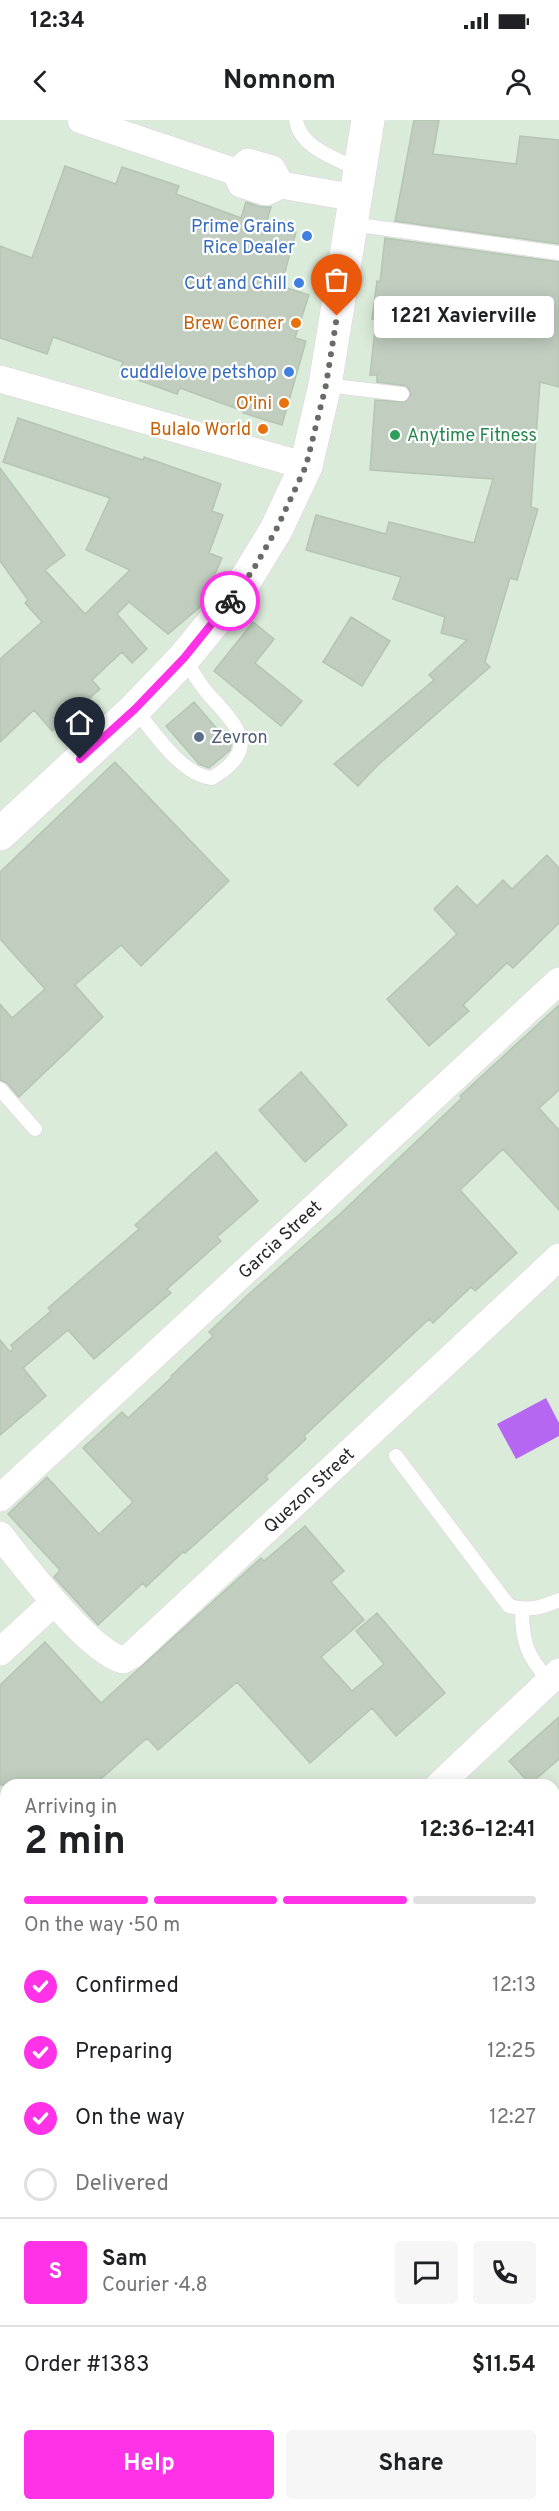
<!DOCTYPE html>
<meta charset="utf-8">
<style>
:root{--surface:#fff;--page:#f6f6f6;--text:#202124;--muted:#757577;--line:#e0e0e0;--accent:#ff32e8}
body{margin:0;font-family:Overpass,sans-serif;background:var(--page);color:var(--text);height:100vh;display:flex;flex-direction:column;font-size:22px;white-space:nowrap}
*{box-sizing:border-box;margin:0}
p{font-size:20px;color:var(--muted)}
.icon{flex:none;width:33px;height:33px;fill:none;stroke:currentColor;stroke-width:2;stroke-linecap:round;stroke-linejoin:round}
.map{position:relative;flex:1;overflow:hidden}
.details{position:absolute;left:0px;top:1659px;width:560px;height:732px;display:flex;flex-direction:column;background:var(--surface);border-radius:18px 18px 0 0;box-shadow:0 3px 15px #0003}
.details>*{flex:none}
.pin{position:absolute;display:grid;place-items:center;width:51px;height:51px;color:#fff;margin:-62px -26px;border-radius:50% 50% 50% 0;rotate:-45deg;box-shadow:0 0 6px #0007}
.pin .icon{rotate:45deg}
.courier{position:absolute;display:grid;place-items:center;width:60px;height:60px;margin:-30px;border:4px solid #ff32e8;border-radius:50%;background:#fff;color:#222;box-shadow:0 2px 8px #0007}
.bubble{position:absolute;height:42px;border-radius:6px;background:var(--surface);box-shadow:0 3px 15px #0003;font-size:20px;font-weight:700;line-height:42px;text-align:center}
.headline em{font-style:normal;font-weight:700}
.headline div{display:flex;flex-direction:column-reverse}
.headline{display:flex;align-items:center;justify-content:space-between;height:102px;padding:0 24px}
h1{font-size:39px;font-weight:700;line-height:45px}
.bar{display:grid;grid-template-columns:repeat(4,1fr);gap:9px 6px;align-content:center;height:72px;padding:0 24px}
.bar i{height:8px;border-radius:4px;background:var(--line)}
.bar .selected{background:var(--accent)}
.bar p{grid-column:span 4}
.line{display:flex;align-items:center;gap:15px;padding:0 24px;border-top:2px solid var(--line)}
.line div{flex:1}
.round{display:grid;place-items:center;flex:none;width:63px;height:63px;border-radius:6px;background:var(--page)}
ol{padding:0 24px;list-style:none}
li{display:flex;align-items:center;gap:18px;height:66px}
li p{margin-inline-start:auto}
li .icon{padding:6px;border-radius:50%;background:var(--accent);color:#fff;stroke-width:4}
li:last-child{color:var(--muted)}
li i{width:33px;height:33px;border:3px solid var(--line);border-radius:50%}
.action{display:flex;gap:12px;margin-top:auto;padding:12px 24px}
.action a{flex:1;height:69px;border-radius:6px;background:var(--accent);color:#fff;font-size:24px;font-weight:700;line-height:69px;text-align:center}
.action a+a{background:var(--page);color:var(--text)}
.status{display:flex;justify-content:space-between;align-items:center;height:42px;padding:0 30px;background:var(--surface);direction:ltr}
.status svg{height:16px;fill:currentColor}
header{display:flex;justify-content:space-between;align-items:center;height:78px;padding:0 24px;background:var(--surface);font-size:27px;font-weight:700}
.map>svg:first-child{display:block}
.water{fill:#b567f1}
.building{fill:#c0cdbf;stroke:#b4c6b3;stroke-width:1.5}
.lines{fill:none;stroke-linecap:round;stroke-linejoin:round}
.lane-casing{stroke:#e2cee0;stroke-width:15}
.street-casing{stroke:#e2cee0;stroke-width:28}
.secondary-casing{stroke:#e2cee0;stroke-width:34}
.lane{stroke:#fff;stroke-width:14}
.street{stroke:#fff;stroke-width:27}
.secondary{stroke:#fff;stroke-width:33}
.done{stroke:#676c66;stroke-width:6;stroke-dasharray:0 10.8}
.route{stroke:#ff32e8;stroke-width:8}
.shop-dot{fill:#3f7fe0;stroke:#fff;stroke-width:2}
.food-dot{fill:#e8710a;stroke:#fff;stroke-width:2}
.leisure-dot{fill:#2e9e5b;stroke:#fff;stroke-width:2}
.service-dot{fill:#5c6f8a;stroke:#fff;stroke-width:2}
.labels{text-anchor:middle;stroke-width:4.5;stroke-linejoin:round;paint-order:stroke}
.shop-label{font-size:18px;fill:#366cbe;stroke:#fff;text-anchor:end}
.food-label{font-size:18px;fill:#c56008;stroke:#fff;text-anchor:end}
.leisure-label{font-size:18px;fill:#27864d;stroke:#fff;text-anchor:start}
.service-label{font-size:18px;fill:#4e5e75;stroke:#fff;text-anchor:start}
.street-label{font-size:18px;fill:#282828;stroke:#fff}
</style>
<div class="status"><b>12:34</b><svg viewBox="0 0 49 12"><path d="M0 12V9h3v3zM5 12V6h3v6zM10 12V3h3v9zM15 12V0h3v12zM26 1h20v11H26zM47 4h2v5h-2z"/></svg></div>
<header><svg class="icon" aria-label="back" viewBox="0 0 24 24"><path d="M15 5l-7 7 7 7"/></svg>Nomnom<svg class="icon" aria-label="person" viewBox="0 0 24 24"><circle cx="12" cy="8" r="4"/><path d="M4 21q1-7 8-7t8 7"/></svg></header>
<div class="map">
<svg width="559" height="2391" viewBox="0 0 559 2391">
<rect width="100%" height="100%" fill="#dbebd9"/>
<path class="water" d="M546,1278l13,25v13l-43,23 -19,-35z"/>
<path class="building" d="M414,0h25l-6,34 83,10 4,-28 39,4v104l-164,-23z
M65,46l51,18 6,-17 57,19 -3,8 65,24 5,-16 15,5h10l-5,17 30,8 -15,54 28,9 -14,43 11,3 -24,84 -39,-12v-2l-63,-23 -3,6 -58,-21 4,-11 -70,-25 -6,17 -47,-16v-92l32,12z
M385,118l174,24v125l-19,-5 -9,125 7,2 -21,71 -7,-2 -25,84 5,5 -112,98 -20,21 -24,-22 100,-84 -5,-5 38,-35 -26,-7 4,-16 -52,-18 8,-22 -95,-27 10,-35 70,19 3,-12 85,21 19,-64 -123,-9 5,-70 30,2 6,-8 -4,-8 -30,-4v-7h-7l6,-55 -4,-1 5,-38 3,1z
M18,298l125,42 1,-3 77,27 -9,27 11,4 -14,38 13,5 -22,49 -32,27 -39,-32 -12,12 30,35 -15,14 -10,-11 -30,28 8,9 -48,42 -18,-21 -34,32v-83l42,-37 -17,-19 3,-3 -28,-39v-93l65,87 -20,15 40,44 45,-44 -44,-20 24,-52 -107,-36z
M351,497l39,24 -28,45 -39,-24z
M253,502l21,17 -19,24 47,38 -21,25 -67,-55z
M194,582l37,43 -1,5 -21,18 -10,-4 -33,-38z
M115,642l114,119 -88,85 -20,-21 -46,40 28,32 -84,80 -12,-14 -7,-3v-76l12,14 33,-29 -45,-50v-67z
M547,735l12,13v55l-46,45 -6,-5 -44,42 6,6 -40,35 -42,-47 70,-65 -23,-25 23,-23 20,20 26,-26 9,9z
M559,885v85l-20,18 20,22v80l-56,-61 -43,41 57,63 -42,38 -4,-4 -38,36 -4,-4 -125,117 2,3 -40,37 2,3 -83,74 -2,-1 -37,35 -3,-4 -45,42 -44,-48 6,-7 -52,-56 39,-37 52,57 34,-32 -50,-54 39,-36 6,6 44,-41 -1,-1 42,-40 -4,-4 41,-39 90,-79 122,-116 -2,-2z
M301,952l46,53 -42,37 -46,-52z
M216,1032l42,49 -41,36 4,4 -54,48 4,4 -77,66 -26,-29 -45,38 23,28 -46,39v-95l10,12 3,-3 -2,-4 40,-34 -3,-3 91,-79 -4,-4z
M305,1406l39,45 -13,11 33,38 -43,37 31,34 32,-27 -28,-33 21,-18 68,80 -49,43 -24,-28 -62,55 -73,-81 -79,68 -11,-12 -53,47h-94v-100l45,-43 56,61 160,-145 3,3z
M559,1597v42l-29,25 -21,-23z"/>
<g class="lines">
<defs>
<path id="lane" d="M296,0c4,28 41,39 63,50
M352,104l207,29
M325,265l77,9
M135,589c18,22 47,67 77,69 48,-29 28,-49 -2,-82 -10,-11 -18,-25 -26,-38
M0,969l35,40
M396,1336l113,150c19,5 32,2 50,-6
M522,1490c0,32 5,46 27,71
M0,1964l6,7"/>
<g id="street">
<path d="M81,0l155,52 5,12 25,8 15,-7 75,13"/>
<path d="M236,52l12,-10 24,7 9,16"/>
<path d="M0,259l306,87"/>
<path id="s1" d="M0,1378l559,-517"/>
<path id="s2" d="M0,1415c24,30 88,116 123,125l9,-5 427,-398"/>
<path d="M0,1532l54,-50"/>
<path d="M439,1665l120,-113"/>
<path d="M0,1753l6,1"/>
<path d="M554,1906l5,3"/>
<path d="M0,2067l6,-6"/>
<path d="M0,2128l6,1"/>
</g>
<path id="secondary" d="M0,714l135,-125 49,-51 54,-66 38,-62 30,-64 19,-81 43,-265"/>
</defs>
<use href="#lane" class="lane-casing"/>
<use href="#street" class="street-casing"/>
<use href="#secondary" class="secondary-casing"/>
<use href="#lane" class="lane"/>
<use href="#street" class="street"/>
<use href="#secondary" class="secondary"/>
</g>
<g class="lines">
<path class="done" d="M230,481l23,-31 23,-40 30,-64 20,-81 11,-69"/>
<path class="route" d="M80,639l55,-50 49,-51 46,-57"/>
</g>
<g class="shop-dot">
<circle cx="307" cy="116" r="6"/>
<circle cx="299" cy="163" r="6"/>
<circle cx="289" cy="252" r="6"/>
</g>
<g class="food-dot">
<circle cx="296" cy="203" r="6"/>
<circle cx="284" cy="283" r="6"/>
<circle cx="263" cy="309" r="6"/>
</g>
<circle class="leisure-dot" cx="395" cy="315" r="6"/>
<circle class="service-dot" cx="199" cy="617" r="6"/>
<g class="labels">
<g class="shop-label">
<text x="295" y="112">Prime Grains<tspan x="295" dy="21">Rice Dealer</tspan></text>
<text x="287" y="169">Cut and Chill</text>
<text x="277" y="258">cuddlelove petshop</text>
</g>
<g class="food-label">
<text x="284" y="209">Brew Corner</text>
<text x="272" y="289">O'ini</text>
<text x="251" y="315">Bulalo World</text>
</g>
<g class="leisure-label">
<text x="407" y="321">Anytime Fitness</text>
</g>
<g class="service-label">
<text x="211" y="623">Zevron</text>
</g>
<g class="street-label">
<text dy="6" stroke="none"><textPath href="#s1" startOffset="381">Garcia Street</textPath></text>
<text dy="6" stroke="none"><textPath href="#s2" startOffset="429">Quezon Street</textPath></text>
</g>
</g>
</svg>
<div class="pin" style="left:337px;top:196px;background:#ea580c"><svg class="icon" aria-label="bag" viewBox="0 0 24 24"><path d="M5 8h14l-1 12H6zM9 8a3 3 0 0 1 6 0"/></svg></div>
<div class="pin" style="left:80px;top:639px;background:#1f2937"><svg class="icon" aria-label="home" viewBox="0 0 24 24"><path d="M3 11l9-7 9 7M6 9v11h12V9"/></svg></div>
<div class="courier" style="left:230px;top:481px"><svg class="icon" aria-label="bike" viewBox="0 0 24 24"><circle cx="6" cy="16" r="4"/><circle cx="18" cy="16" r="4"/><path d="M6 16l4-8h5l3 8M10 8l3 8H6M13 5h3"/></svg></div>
<div class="bubble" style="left:374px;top:176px;width:180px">1221 Xavierville</div>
<section class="details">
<div class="headline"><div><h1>2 min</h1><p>Arriving in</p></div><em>12:36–12:41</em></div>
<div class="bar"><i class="selected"></i><i class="selected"></i><i class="selected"></i><i></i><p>On the way · 50 m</p></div>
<ol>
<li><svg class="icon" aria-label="check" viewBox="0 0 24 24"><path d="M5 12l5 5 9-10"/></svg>Confirmed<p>12:13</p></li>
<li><svg class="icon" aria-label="check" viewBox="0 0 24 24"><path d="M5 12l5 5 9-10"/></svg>Preparing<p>12:25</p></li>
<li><svg class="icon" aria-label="check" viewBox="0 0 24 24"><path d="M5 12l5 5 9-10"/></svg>On the way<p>12:27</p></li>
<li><i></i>Delivered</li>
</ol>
<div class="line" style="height:108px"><b class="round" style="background:var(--accent);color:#fff">S</b><div><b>Sam</b><p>Courier · 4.8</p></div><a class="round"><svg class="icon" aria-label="chat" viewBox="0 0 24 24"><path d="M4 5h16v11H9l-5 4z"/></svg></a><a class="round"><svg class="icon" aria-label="phone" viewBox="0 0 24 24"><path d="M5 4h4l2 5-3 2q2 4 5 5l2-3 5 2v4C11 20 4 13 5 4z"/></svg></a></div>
<div class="line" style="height:78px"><div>Order #1383</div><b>$11.54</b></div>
<div class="action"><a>Help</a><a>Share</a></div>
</section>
</div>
